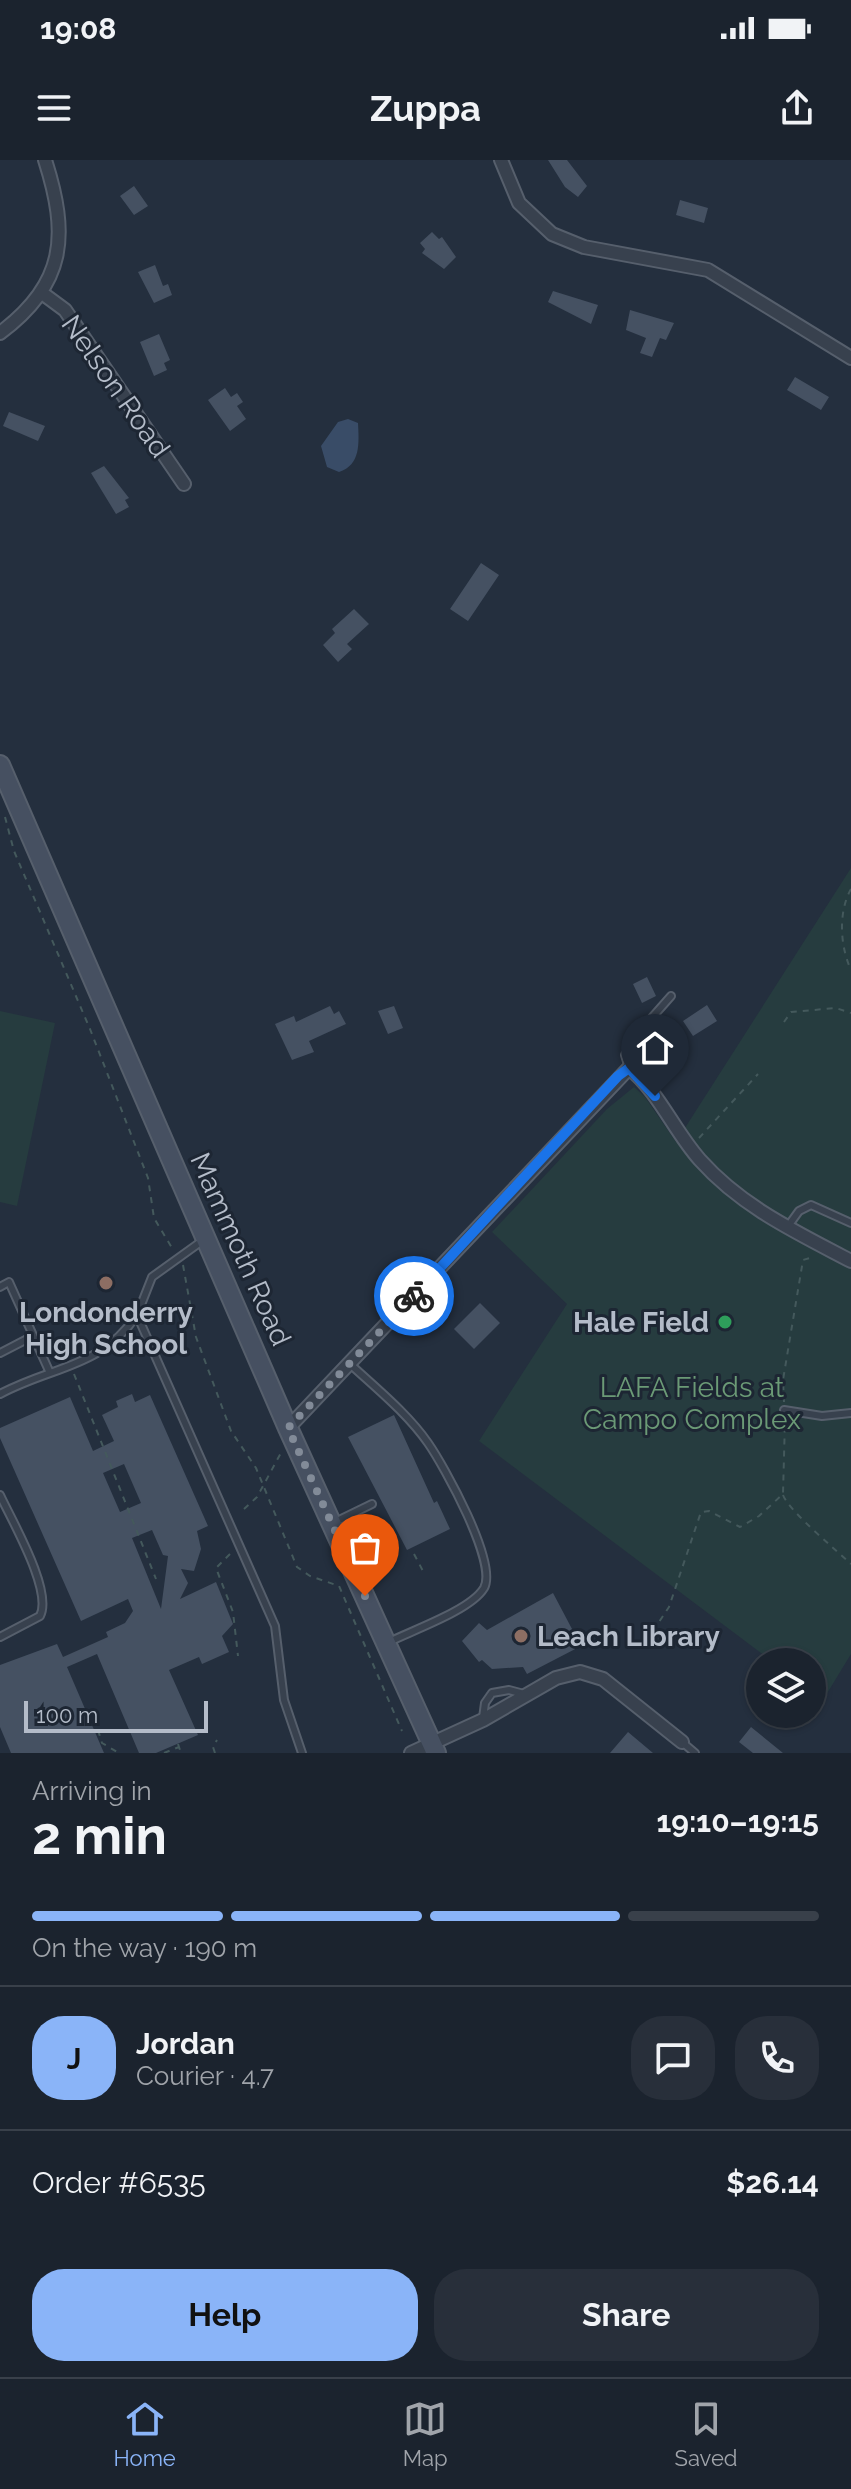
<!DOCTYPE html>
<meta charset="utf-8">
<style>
:root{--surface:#1b232e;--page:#282f3a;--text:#f1f3f6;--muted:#a0a4aa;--line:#39404a;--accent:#8ab4f8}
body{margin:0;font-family:Raleway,sans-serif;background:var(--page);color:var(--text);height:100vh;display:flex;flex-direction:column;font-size:30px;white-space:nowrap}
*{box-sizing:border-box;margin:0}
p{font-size:26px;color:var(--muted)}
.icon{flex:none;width:44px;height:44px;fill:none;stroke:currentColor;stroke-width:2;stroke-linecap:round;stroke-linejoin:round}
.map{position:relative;height:1593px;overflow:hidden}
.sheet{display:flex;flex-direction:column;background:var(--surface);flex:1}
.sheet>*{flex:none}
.controls{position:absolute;left:746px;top:1488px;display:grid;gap:16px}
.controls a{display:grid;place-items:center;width:80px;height:80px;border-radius:50%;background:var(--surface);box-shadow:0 2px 6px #0004,0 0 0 2px var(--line);font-size:40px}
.scale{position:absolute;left:24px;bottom:20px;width:184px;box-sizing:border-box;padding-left:8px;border:4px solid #b4bcc9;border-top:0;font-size:22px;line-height:28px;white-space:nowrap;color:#b4bcc9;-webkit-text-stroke:6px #1d2633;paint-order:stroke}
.pin{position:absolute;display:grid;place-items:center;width:68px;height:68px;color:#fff;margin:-82px -34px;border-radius:50% 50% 50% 0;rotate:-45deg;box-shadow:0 0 8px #0007}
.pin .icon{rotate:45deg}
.courier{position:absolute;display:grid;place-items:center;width:80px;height:80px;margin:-40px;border:6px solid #1a73e8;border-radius:50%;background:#fff;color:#222;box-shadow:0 2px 10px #0007}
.headline em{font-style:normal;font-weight:700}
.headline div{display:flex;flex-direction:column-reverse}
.headline{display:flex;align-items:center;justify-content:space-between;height:136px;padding:0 32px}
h1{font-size:52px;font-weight:700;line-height:60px}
.bar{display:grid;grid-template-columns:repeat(4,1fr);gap:12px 8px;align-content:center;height:96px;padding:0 32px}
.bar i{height:10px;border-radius:6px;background:var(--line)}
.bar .on{background:var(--accent)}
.bar p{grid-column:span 4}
.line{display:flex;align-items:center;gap:20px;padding:0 32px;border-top:2px solid var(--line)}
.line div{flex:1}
.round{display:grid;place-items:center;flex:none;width:84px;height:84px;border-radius:32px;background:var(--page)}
.cta{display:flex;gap:16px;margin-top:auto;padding:16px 32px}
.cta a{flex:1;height:92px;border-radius:32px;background:var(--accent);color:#111;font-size:32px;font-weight:700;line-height:92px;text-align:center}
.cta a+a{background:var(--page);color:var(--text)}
.status{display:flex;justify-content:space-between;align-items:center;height:56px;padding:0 40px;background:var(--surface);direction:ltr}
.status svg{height:22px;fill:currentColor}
header{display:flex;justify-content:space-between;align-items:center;height:104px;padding:0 32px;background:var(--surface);font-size:36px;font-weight:700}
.tab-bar{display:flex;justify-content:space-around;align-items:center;height:112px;border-top:2px solid var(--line);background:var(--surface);font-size:22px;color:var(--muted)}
.tab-bar a{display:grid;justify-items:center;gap:4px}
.tab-bar .on{color:var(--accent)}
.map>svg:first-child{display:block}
.green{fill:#263c3f}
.water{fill:#394c67}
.building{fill:#455162;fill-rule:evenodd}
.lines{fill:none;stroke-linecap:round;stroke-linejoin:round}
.service-casing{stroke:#565f6c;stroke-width:10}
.minor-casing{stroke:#565f6c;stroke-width:16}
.secondary-casing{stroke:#565f6c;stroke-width:22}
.path{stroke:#44595c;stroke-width:2;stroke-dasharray:6 6;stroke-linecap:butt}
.service{stroke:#38414e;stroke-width:6}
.minor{stroke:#38414e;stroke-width:12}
.secondary{stroke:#465061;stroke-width:18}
.done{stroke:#828b98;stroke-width:8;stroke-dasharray:0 14.4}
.route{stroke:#1a73e8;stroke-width:10}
.education-dot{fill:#8d6e63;stroke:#1d2633;stroke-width:3}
.leisure-dot{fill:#2e9e5b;stroke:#1d2633;stroke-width:3}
.labels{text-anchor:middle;stroke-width:6;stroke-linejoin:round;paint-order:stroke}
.street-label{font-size:28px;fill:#b4bcc9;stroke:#1d2633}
.poi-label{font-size:28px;font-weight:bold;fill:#b4bcc9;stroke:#1d2633}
.park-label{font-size:28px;fill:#6b9a76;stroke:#1d2633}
</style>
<div class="status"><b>19:08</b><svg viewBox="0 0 49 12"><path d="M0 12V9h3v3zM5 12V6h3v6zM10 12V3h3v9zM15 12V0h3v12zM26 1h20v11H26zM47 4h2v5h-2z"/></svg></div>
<header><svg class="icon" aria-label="menu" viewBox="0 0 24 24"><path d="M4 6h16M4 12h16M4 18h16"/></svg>Zuppa<svg class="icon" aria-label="share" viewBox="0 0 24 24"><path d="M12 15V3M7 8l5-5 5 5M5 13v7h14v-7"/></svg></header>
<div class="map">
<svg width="851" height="1593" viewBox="0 0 851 1593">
<rect width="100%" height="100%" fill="#242f3e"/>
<path class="green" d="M851,708v786l-28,46 -11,-9v-29h-39l-294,-221 88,-137 -75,-72 115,-123 27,-22 11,10 31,45z
M0,851l55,12 -38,183 -17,-4z"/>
<path class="water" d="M348,259l10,4c1,20 3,42 -19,49l-12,-5 -6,-21 17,-24z"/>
<path class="building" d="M548,0h19l20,26 -9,11 -13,-10z
M134,26l14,20 -14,9 -14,-19z
M680,40l28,8 -4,15 -28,-8z
M432,72l7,7 3,-2 14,20 -12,12 -22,-16 3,-4 -5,-6z
M155,105l8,21 5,-2 4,11 -18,8 -16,-31z
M553,131l45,14 -7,19 -43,-22z
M630,150l44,13 -8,17 -6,-2 -8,19 -12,-4 6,-15 -20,-8z
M159,174l11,26 -6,3 3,7 -13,6 -14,-34z
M795,217l34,20 -8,13 -34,-20z
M225,228l6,9 6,-4 6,9 -6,4 9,13 -16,12 -22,-31z
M9,252l36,14 -7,15 -35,-15z
M104,306l25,32 -4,2 4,7 -13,7 -25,-41z
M481,403l18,12 -31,46 -18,-12z
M354,449l15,15 -22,20 5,5 -14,13 -15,-17 12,-12 -3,-4z
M647,817l9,19 -14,7 -9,-19z
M707,845l10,16 -24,15 -10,-15z
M330,846l4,8 5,-3 7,13 -37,17 5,11 -22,8 -17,-36 19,-8 2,6z
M394,846l9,22 -15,6 -10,-23z
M480,1143l20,20 -26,26 -20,-20z
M132,1234l3,8 15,-7 58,131 -11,5 4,18 -7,22 -13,-2 7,14 -8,16 36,-17 17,42 -11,12 7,16 -27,12 -3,-7 -30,13 29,65 -42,18h-17l-42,-99 -30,13 37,86h-93l-11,-26v-62l57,-21 6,13 45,-20 -2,-5 19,-9 8,-12 -5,-12 -47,22 -81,-183v-10l70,-31 23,54 21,-10 -12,-26 16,-8 -2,-6zM124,1304l17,39 -21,9 -17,-39zM152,1370l11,25 5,1 -7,53 -29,-71z
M394,1255l40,88 3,-2 13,28 -43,21 -59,-113z
M553,1433l28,53 -54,28 -4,-7 -31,2 -10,-9 -3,2 -17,-21 17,-18 8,7z
M751,1567l32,26h-30l-14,-11z
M628,1572l25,21h-43z"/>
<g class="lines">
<defs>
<path id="service" d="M629,908l-4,-13 9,-17 37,-42
M786,1069l13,-18 12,-6 40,18
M202,1081l-50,36 -15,38 138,311 9,74 18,53
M0,1127l9,-5 41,91
M0,1193l33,-17
M350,1204c27,25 57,49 78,79 16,23 70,120 56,145 -13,22 -71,42 -95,54
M0,1234c52,-28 101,-26 137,-79
M784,1250l38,6 29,-3
M0,1335c12,26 53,96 40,121l-40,21
M335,1362l37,-18
M483,1558l2,-15 7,-10 17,-3 15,4
M682,1582l13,11"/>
<path id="minor" d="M501,0l18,43 33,31 32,13 124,23 143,88
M42,133l23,17 119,174
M0,173c66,-49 69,-98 45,-173
M288,1268l341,-360c30,24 45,63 71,92 42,47 96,72 151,101
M411,1593l72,-33 73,-42 24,-6 23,7 79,63"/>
<path id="secondary" d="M0,605l288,663 148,325"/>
</defs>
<use href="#service" class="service-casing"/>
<use href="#minor" class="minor-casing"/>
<use href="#secondary" class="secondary-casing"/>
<path class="path" d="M5,657l9,34 76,178 58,149 6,40 18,30
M851,729c-13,23 -11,57 0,81
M784,862l7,-10 45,-4 15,5
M699,978l59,-64
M183,1105l13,72 35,94 25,37 41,99 13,9 29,10 63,145
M74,1214l82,205
M784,1242l-1,-22 20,-120 10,-3
M783,1335c6,16 52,54 68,69
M244,1349l13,-12 25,-46
M230,1394l-14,14 17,44 5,44
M414,1394l9,17
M653,1471l16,-24 32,-95 8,-1 31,16 19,-11 24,-22 2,-74
M98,1570l4,13 17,10
M178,1584l3,9
M164,1593l15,-6
M215,1593l-2,-6 4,-7"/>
<use href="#service" class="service"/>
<use href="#minor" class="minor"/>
<use href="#secondary" class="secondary"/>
</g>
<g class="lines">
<path class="done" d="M365,1436l-77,-168 126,-132"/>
<path class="route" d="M414,1136l204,-220 11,-8 26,28"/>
</g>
<g class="education-dot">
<circle cx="106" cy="1123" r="8"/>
<circle cx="521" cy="1476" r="8"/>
</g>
<circle class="leisure-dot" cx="725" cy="1162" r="8"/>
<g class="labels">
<g class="street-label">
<text transform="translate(116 226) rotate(55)" y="10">Nelson Road</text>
<text transform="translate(241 1089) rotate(66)" y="10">Mammoth Road</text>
</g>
<g class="poi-label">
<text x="106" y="1162">Londonderry<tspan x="106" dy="32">High School</tspan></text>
<text x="709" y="1172" text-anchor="end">Hale Field</text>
<text x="537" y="1486" text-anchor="start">Leach Library</text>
</g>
<g class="park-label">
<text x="692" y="1237">LAFA Fields at<tspan x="692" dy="32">Campo Complex</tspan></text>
</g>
</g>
</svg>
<div class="controls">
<a><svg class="icon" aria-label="layers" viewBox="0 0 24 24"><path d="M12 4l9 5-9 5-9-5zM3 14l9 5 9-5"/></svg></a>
</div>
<div class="scale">100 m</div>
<div class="pin" style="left:365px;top:1436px;background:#ea580c"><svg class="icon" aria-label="bag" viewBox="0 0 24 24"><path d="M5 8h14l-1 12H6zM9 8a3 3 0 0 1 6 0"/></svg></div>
<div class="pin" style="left:655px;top:936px;background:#1f2937"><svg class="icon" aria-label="home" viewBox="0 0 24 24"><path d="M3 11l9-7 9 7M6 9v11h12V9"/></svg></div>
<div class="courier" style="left:414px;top:1136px"><svg class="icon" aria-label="bike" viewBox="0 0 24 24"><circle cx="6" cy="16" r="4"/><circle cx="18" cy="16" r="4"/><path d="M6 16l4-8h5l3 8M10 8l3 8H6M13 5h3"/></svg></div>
</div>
<section class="sheet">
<div class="headline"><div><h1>2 min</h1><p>Arriving in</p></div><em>19:10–19:15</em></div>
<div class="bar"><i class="on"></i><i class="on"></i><i class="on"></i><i></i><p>On the way · 190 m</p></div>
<div class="line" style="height:144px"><b class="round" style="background:var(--accent);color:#111">J</b><div><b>Jordan</b><p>Courier · 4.7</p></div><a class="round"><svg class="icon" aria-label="chat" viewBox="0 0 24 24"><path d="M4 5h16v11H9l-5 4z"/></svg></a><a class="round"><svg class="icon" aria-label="phone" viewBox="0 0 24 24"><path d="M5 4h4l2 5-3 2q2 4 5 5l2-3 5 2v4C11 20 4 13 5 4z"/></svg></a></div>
<div class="line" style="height:104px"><div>Order #6535</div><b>$26.14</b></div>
<div class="cta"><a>Help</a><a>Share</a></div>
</section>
<nav class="tab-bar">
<a class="on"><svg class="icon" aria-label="home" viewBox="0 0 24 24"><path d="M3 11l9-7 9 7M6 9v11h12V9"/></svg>Home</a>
<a><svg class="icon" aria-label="map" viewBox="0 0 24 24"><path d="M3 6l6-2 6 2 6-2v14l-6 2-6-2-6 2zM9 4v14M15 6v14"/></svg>Map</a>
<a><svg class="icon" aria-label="saved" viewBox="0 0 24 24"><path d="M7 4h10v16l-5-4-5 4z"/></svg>Saved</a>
</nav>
